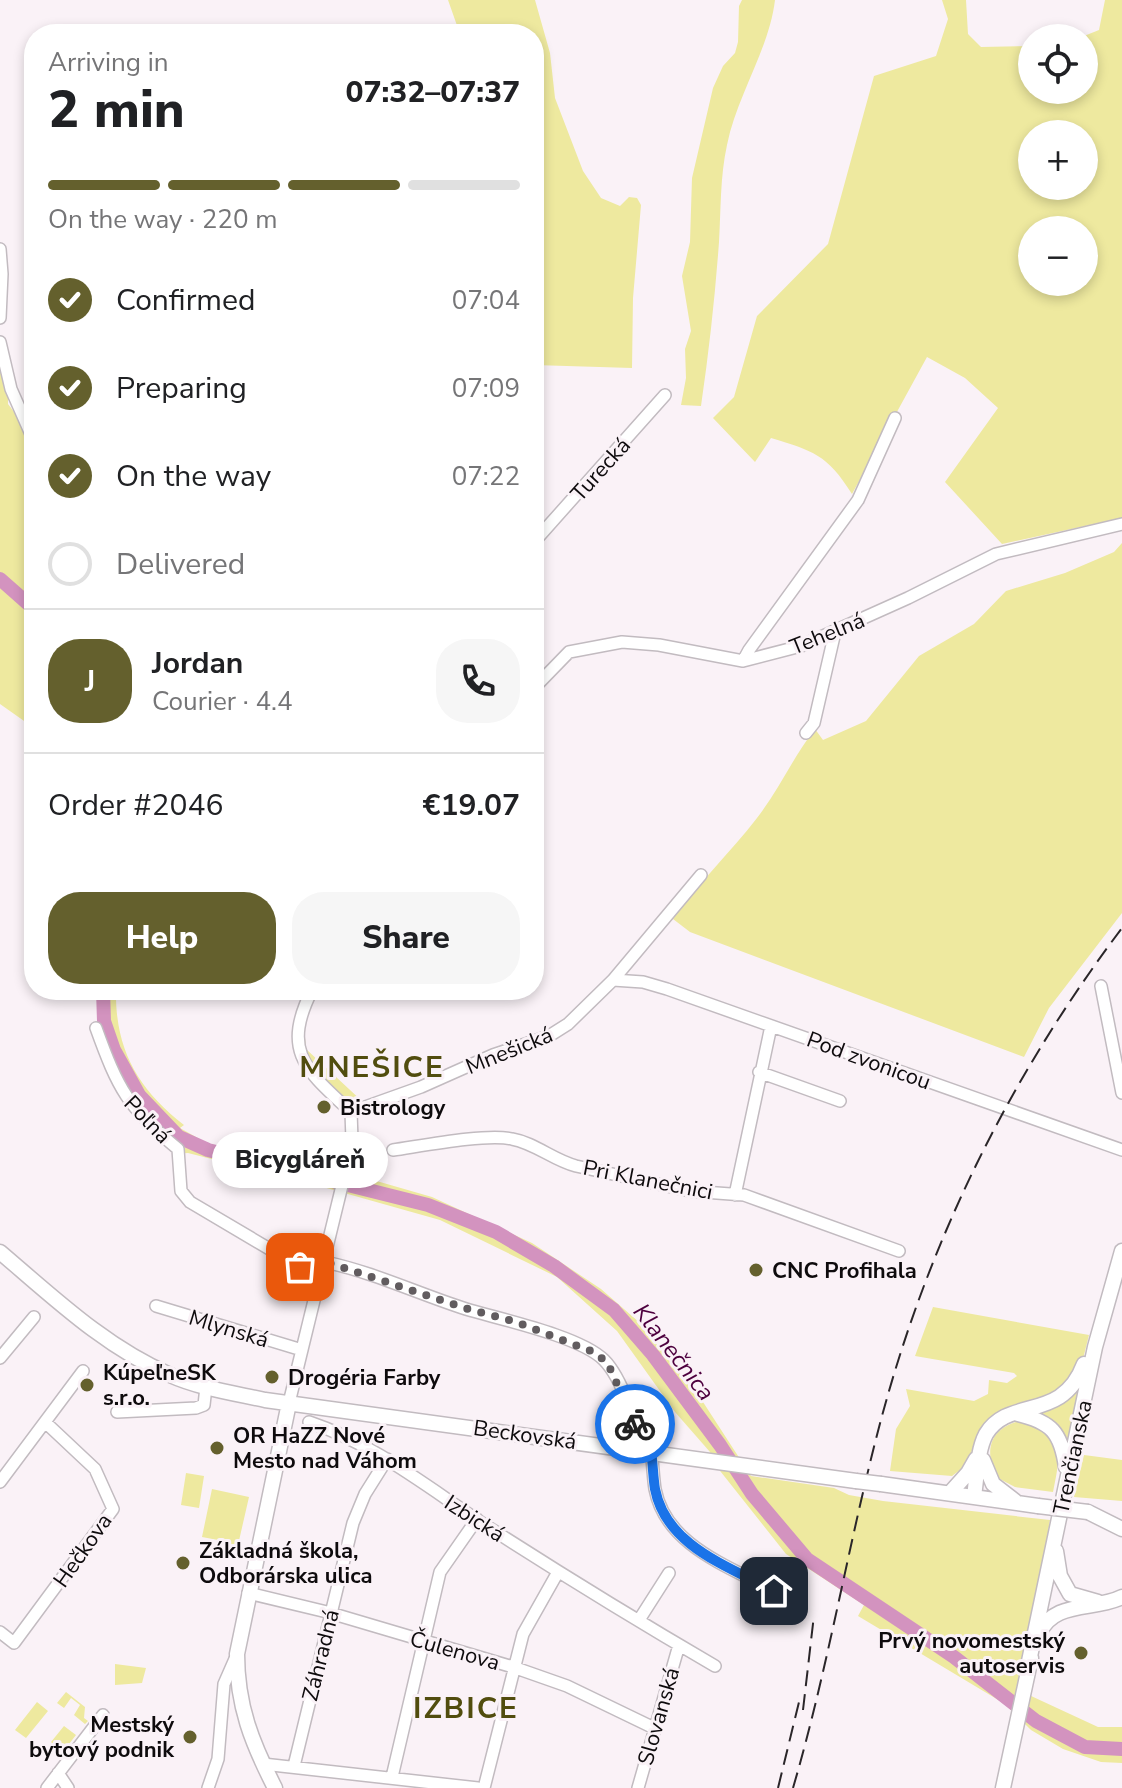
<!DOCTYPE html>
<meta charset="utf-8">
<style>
:root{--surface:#fff;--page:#f6f6f6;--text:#202124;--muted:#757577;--line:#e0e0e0;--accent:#64602d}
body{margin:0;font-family:"Nunito Sans",sans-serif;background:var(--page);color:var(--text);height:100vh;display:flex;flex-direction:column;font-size:30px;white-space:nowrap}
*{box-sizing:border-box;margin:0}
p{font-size:26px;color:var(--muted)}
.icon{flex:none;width:44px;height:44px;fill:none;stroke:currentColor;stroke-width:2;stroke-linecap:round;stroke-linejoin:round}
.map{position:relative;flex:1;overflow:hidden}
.drawer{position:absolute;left:24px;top:24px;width:520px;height:976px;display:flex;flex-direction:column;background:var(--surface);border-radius:32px;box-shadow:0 4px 12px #0003}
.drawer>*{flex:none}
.fabs{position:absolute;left:1018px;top:24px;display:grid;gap:16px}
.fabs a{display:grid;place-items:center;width:80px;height:80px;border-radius:50%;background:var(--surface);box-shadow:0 4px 12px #0003;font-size:40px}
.pin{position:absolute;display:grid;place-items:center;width:68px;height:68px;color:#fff;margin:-34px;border-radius:16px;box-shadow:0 4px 12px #0006}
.courier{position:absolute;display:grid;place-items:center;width:80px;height:80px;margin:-40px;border:6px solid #1a73e8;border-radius:50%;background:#fff;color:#222;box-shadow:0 2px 10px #0007}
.bubble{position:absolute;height:56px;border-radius:28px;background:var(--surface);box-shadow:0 4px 12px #0003;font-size:26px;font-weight:800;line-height:56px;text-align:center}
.headline em{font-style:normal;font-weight:800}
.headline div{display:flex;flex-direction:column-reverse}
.headline{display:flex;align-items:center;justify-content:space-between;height:136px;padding:0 24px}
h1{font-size:52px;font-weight:800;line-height:60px}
.bar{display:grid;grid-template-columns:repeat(4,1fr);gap:12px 8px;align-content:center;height:96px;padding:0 24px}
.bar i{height:10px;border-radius:6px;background:var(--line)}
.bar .selected{background:var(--accent)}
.bar p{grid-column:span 4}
.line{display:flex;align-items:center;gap:20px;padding:0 24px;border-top:2px solid var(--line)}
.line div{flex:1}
.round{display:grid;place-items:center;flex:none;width:84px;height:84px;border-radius:32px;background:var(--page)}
ol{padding:0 24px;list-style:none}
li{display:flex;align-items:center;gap:24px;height:88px}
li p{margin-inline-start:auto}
li .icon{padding:8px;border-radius:50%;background:var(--accent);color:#fff;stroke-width:4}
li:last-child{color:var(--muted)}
li i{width:44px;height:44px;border:4px solid var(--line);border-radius:50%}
.primary-button{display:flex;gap:16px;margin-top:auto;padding:16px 24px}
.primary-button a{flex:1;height:92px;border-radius:32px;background:var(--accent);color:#fff;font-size:32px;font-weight:800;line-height:92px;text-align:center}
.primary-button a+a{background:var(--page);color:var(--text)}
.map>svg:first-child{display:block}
.green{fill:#eee99f;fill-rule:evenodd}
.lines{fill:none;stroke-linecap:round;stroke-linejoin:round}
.river{stroke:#d393bf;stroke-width:14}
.minor-casing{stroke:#c2bbc0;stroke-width:14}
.major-casing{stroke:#c2bbc0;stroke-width:17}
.minor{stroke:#fff;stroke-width:11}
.major{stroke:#fff;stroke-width:14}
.rail{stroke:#2a2629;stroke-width:2;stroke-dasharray:16 8;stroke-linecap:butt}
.major-bridge-casing{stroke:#c2bbc0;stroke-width:17;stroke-linecap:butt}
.major-bridge{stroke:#fff;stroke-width:14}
.done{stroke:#615c5f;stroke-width:8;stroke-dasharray:0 14.4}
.route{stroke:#1a73e8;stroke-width:10}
.poi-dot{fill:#64602d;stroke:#faf2f7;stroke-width:3}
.labels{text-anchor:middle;stroke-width:6;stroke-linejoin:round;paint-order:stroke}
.street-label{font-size:22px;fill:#0e0b0d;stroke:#faf2f7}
.poi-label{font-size:22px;font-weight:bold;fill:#0e0b0d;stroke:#faf2f7;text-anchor:start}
.water-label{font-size:24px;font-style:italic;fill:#4d003e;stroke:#faf2f7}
.district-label{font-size:30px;font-weight:bold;letter-spacing:2px;fill:#514d0e;stroke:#faf2f7}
</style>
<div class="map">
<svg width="1122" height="1788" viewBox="0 0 1122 1788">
<rect width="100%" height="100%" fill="#faf2f7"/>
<path class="green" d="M448,0h87l15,53 5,45 28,73 18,27 19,8 9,-9 8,1 4,7 -8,93 -1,70 -98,-3v-331h-74z
M742,0h33c-6,50 -38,95 -48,145 -7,32 -6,64 -8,97 -4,55 -10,109 -18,164l-20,-1 5,-27 -1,-29 6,-18 -9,-55 8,-34 2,-64 21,-90 10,-22 12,-13 3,-11 1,-36z
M942,0h24l2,34 13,13 51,-1v44h52v-52h-5l20,-8 6,-30h17v518l-120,26 -57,-62 53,-74 -33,-30 -38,-21 -75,137c-25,-40 -39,-43 -81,-56l-16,24 -42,-44 21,-21 23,-81 71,-72 46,-168 62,-20 12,-37zM1032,134h52v52h-52zM1032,230h52v52h-52z
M0,370l8,25v9l13,17 13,29v278l-34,-24z
M1122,543v370l-73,95 -25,49 -334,-125 -17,-13c25,-36 57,-66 84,-101 22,-28 36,-61 58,-89l8,11 43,-19 53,-65 55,-32 32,-33 59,-18 49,-21z
M98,990h18c-1,60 22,99 68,135l-4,3 30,17 170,37 52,15 100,46 69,46 39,34 63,79 48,74 83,12 15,7 34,6 167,19 -8,50 -26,119 82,38h24v36l-21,-1 -38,-13 -32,-19 -26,-26 -147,-88 6,-11 -78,-51 -73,-92 -3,-10 -35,-40 -58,-81 -60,-54 -117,-57 -117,-33 -135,-34 -14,1 -28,-25 -49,-107z
M304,1027l2,22 58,54 -3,2c-22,-3 -48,-32 -56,-52 -3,-7 -1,-18 -1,-26z
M933,1307l156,28 -8,32 -8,16 -93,51 -16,33 -12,9 -62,-5 6,-42 14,-23 -4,-17 68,12 14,-7 1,-14 18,3 10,-7 -3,-3 -99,-17z
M1079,1391l-10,50 -11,-17 -19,-11 27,-11z
M1019,1421c47,8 42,32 34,71l-38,-5 -21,-11c-8,-28 -5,-46 25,-55z
M1084,1455l38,5v41l-48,-4z
M186,1473l18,3 -5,32 -18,-3z
M212,1489l37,8 -11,48 -20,-2v-3l-16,-3z
M115,1664l31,4 -4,15 -27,2z
M66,1692l19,15 -1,11 4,3 -3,3 -11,-9 6,-10 -9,-7 -7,10 -7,-5z
M37,1702l11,9 -22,27 -11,-8z
M64,1726l12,9 -14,18 -11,-11z"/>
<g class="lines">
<path class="river" d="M0,579l34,30
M103,990l1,31 10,29 25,45 40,42 29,13 220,55 68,27 58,34 60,44 39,45 67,90 32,49 55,65 147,98 82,64 49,26 37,2"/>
<defs>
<path id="minor" d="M0,249l2,25 -2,44
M0,342l11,47 23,52
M534,542l131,-147
M743,661l6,-11 109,-150 37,-82
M534,688l35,-36 53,-10 37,3 84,16 58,-15 107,-48 88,-44 126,-30
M806,733l8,-10 21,-91
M613,980l30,2 24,7 455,161
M1101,986l21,107
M96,1028c22,61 32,80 82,121l3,42 9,11 110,65 21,9
M759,1072l81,29
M351,1112l70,-25 72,-32 56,-19 19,-12 45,-44 88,-105
M393,1150c28,-4 94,-17 119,-11 23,4 41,21 64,27l114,25 54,4 155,56
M735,1195l36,-169
M325,1262c48,10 94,32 141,47 33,10 114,27 138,51 18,18 33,65 38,90
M156,1306l146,44
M0,1358l34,-41
M289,1403l59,-242 4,-21 -1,-28c-45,-42 -70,-60 -39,-122
M117,1412l79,-4 8,-3 2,-18
M309,1422c63,21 117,64 173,101 76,49 154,97 233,143
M651,1451c2,13 2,25 4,38 11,57 74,77 119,102l12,-21
M0,1482l83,-111
M774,1591l14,14
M248,1593l79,19 186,55 54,19 87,42
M639,1620l30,-47
M0,1632l14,11 99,-134 -18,-40 -50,-47
M263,1764l215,24
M294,1766l59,-243 12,-29 22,-35
M58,1773l10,15
M392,1777l48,-205 37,-53
M47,1788l56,-73
M208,1788l10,-29 6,-75 11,-25
M484,1788l39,-154 35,-62
M638,1788l41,-143"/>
<path id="major" d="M0,1252c53,45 105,95 170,123 29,13 63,18 95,25l591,81
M1018,1414c33,8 43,18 48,53
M983,1460l10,24 22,17
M881,1484l157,22
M950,1493l18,-20 8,-14
M974,1496c3,-19 3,-45 12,-62 23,-38 76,-11 98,-70
M1088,1512l34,17
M1056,1551l4,25 10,18 28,8
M1039,1634c14,-34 56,-23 83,-37
M1028,1666l67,-319 27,-96
M275,1788c-23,-45 -38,-82 -38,-134l52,-251
M1003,1788l28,-130"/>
</defs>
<use href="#minor" class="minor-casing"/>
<use href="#major" class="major-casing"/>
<use href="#minor" class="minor"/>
<use href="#major" class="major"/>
<path class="rail" d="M803,1710l11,-95
M778,1788l22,-90
M793,1788c36,-123 56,-249 89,-372 48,-178 129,-341 240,-488"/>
<defs>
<path id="major-bridge" d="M856,1481l25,3
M1038,1506l50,6"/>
</defs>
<use href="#major-bridge" class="major-bridge-casing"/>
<use href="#major-bridge" class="major-bridge"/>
</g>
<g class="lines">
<path class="done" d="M300,1267l21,9 4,-14 4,1 139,46 48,13 80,31 12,11 27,60"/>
<path class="route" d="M635,1424l7,26 9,1c2,13 2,26 4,38 11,57 73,77 119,102"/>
</g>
<g class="poi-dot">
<circle cx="324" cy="1107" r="8"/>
<circle cx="756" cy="1270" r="8"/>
<circle cx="272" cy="1377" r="8"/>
<circle cx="87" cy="1385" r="8"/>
<circle cx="217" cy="1448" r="8"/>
<circle cx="183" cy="1563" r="8"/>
<circle cx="1081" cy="1653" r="8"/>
<circle cx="190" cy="1737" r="8"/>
</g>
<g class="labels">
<g class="street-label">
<text transform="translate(600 469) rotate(-48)" y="8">Turecká</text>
<text transform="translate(827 633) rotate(-22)" y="8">Tehelná</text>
<text transform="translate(509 1050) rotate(-22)" y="8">Mnešická</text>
<text transform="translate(869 1060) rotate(20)" y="8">Pod zvonicou</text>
<text transform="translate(148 1119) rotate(46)" y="8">Poľná</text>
<text transform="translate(648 1179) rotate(11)" y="8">Pri Klanečnici</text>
<text transform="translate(229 1328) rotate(17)" y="8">Mlynská</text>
<text transform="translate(525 1434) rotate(8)" y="8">Beckovská</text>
<text transform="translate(1072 1457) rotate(-78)" y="8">Trenčianska</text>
<text transform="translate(475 1518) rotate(33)" y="8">Izbická</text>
<text transform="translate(82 1550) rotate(-55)" y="8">Hečkova</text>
<text transform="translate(455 1650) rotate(16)" y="8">Čulenova</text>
<text transform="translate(320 1655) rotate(-76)" y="8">Záhradná</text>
<text transform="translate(658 1716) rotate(-74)" y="8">Slovanská</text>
</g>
<g class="poi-label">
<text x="340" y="1115">Bistrology</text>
<text x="772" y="1278">CNC Profihala</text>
<text x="103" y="1380">KúpeľneSK<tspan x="103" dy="25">s.r.o.</tspan></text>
<text x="288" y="1385">Drogéria Farby</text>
<text x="233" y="1443">OR HaZZ Nové<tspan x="233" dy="25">Mesto nad Váhom</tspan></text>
<text x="199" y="1558">Základná škola,<tspan x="199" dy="25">Odborárska ulica</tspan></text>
<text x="1065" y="1648" text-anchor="end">Prvý novomestský<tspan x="1065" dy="25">autoservis</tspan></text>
<text x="174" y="1732" text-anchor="end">Mestský<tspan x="174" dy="25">bytový podnik</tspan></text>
</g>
<g class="water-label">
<text transform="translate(674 1352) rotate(52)" y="8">Klanečnica</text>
</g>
<g class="district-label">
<text x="372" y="1077">MNEŠICE</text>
<text x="466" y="1718">IZBICE</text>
</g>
</g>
</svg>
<div class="fabs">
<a><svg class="icon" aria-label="locate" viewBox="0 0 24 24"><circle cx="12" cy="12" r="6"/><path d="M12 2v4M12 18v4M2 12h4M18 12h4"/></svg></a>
<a>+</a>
<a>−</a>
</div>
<div class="pin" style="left:300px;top:1267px;background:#ea580c"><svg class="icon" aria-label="bag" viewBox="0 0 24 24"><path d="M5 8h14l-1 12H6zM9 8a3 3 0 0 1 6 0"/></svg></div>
<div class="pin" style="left:774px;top:1591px;background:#1f2937"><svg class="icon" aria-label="home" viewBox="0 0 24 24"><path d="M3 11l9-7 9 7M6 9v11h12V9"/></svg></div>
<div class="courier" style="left:635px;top:1424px"><svg class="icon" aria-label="bike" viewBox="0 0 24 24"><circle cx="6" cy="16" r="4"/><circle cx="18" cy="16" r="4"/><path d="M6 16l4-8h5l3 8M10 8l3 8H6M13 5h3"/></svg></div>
<div class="bubble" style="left:212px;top:1132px;width:176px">Bicygláreň</div>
<section class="drawer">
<div class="headline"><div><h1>2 min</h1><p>Arriving in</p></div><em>07:32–07:37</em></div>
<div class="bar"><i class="selected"></i><i class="selected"></i><i class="selected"></i><i></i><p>On the way · 220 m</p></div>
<ol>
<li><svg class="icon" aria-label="check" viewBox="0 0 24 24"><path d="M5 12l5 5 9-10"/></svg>Confirmed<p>07:04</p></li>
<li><svg class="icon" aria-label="check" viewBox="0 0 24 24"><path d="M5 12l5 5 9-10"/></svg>Preparing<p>07:09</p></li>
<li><svg class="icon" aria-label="check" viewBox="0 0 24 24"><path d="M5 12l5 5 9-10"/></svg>On the way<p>07:22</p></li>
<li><i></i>Delivered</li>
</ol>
<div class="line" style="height:144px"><b class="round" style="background:var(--accent);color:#fff">J</b><div><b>Jordan</b><p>Courier · 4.4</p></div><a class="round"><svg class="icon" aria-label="phone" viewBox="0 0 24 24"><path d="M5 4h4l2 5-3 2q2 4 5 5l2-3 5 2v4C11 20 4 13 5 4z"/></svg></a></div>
<div class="line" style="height:104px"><div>Order #2046</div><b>€19.07</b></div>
<div class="primary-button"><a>Help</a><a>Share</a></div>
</section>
</div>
